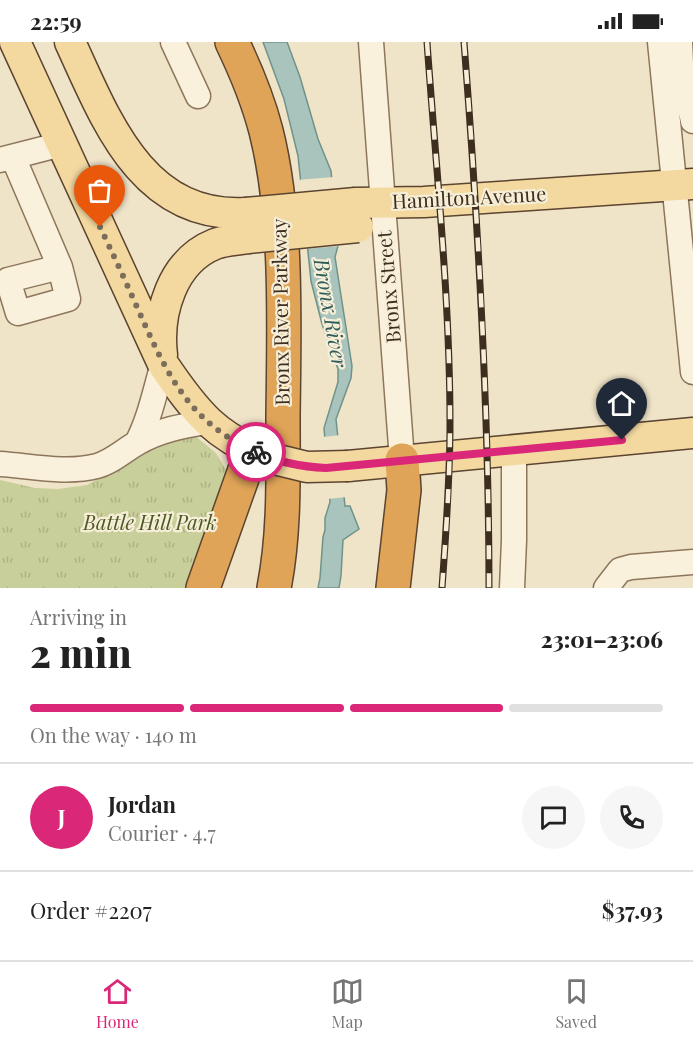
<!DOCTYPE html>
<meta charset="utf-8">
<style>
:root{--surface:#fff;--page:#f6f6f6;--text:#222;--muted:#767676;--line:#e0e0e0;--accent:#db2777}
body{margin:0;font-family:"Playfair Display",serif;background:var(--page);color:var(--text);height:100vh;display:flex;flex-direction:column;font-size:22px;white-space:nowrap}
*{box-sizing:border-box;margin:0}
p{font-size:20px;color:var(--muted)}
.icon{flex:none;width:33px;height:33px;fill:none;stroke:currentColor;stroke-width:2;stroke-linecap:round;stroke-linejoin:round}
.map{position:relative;height:546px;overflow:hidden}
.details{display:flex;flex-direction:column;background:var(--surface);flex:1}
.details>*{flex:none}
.pin{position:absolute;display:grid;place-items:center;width:51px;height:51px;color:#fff;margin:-62px -26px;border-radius:50% 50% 50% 0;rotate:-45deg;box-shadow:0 0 6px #0007}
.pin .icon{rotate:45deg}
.courier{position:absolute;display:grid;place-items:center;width:60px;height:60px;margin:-30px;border:4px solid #db2777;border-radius:50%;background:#fff;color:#222;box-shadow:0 2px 8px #0007}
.headline em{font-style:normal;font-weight:800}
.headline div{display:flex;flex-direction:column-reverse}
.headline{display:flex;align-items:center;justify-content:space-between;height:102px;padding:0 30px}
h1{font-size:39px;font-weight:800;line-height:45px}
.bar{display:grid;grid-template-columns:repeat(4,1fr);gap:9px 6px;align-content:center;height:72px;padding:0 30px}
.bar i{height:8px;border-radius:4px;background:var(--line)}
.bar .active{background:var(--accent)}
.bar p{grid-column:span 4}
.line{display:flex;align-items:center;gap:15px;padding:0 30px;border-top:2px solid var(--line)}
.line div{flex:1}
.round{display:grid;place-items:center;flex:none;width:63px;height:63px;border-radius:32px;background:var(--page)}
.status{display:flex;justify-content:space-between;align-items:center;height:42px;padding:0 30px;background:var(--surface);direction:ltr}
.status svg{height:16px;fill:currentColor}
.dock{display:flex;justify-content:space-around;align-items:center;height:84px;border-top:2px solid var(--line);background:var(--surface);font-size:16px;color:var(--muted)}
.dock a{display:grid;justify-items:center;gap:3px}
.dock .active{color:var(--accent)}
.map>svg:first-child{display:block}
.park{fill:url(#park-tufts)}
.water{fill:#a9c4bc;stroke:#6f938a;stroke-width:1.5}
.pier{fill:#f0e4c8}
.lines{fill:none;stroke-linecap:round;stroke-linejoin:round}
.minor-casing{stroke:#8d765c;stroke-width:27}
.major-casing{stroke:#5b4430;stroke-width:33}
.highway-casing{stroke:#5b4430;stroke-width:36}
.minor{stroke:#faf1dc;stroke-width:24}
.major{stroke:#f3d9a0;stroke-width:30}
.highway{stroke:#e0a458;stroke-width:33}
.rail-casing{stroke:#3d2e20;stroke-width:7}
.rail{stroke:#f7eed8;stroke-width:4.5;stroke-dasharray:14;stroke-linecap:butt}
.major-bridge-casing{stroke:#5b4430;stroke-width:33;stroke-linecap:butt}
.major-bridge{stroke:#f3d9a0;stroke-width:30}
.done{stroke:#7c6e5b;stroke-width:6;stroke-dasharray:0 10.8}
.route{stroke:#db2777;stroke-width:8}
.labels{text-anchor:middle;stroke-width:4.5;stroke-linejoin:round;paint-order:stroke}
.street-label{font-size:20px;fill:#3d2e20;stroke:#f7eed8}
.park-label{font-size:20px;font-style:italic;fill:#4d5a26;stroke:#f7eed8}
.water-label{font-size:21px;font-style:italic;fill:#2f5d5a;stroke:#f7eed8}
</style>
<div class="status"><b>22:59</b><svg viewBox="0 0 49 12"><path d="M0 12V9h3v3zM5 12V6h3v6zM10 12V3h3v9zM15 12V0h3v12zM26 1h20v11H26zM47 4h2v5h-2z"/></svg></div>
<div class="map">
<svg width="693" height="546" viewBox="0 0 693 546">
<defs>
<pattern id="park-tufts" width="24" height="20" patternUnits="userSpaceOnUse" patternTransform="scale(1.5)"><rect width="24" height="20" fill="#c9cf9b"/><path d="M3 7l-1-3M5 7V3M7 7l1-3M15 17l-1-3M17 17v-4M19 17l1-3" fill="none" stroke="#aeb285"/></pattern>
</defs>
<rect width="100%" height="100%" fill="#f0e4c8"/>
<path class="park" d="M194,393l22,18 12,20 -33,115h-195v-108l35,8 23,1 29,-4 66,-38z"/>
<path class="water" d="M263,0h24l13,35 18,62 13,32 7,75 -3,11 17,109 -1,12 -15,41 9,87h5l9,23 -16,11 -2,36 -2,12h-21l2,-10 3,-41 2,-7v-12l5,-16 -6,-74 14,-46v-13l-16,-45 -11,-43 -13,-125 -14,-57z"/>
<path class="pier" d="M334,135l7,69 -37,3 -7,-69z
M341,393l6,62 -20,2 -5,-62z"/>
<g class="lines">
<defs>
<path id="minor" d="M173,0l25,54
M371,0l31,418
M660,0l33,330
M680,0l1,21 12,58
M13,115l47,110 8,32 -50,14 -10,-33 52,-13
M0,118l62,-16
M137,401c13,-25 18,-52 26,-79
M0,422c31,2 66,10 97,2 15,-4 26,-15 40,-23 22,-13 45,-17 70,-21
M512,546l2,-48v-90
M606,546l14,-18 11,-3 62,-5"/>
<path id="major" d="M15,0l148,322c33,49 53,74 110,95
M70,0c36,78 72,177 176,171
M356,161l68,-1 269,-18
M162,313c-5,-42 10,-94 53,-111 10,-4 22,-4 33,-6
M348,424l345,-33"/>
<path id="highway" d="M232,0c14,29 26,58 34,89 22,87 18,195 17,285 0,57 2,116 -9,172
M203,546l49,-138
M393,546l11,-98 -2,-30"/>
</defs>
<use href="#minor" class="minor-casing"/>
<use href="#major" class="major-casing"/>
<use href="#highway" class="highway-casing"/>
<use href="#minor" class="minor"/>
<use href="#major" class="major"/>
<use href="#highway" class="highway"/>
<defs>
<path id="rail" d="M427,0c9,127 23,255 23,382 0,55 -4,109 -8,164
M464,0c14,181 25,364 25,546"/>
</defs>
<use href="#rail" class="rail-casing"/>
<use href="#rail" class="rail"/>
<defs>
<path id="major-bridge" d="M246,171l110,-10
M248,196l110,-11
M274,417l33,8 41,-1"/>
</defs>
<use href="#major-bridge" class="major-bridge-casing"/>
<use href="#major-bridge" class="major-bridge"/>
</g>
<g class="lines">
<path class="done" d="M100,185c13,27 25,53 37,80 28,63 51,116 119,145"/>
<path class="route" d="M256,410c22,10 45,15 70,16l296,-28"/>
</g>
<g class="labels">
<g class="street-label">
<text transform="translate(469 156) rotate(-3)" y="7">Hamilton Avenue</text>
<text transform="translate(389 245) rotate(-95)" y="7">Bronx Street</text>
<text transform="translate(281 270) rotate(-91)" y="7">Bronx River Parkway</text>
</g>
<g class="park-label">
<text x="150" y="488">Battle Hill Park</text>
</g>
<g class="water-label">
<text transform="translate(330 271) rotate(80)" y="7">Bronx River</text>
</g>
</g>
</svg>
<div class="pin" style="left:100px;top:185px;background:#ea580c"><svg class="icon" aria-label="bag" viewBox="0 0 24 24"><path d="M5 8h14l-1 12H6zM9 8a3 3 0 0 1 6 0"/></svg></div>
<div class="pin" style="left:622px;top:398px;background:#1f2937"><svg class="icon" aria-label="home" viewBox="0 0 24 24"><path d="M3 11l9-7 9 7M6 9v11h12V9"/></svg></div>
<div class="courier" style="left:256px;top:410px"><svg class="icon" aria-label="bike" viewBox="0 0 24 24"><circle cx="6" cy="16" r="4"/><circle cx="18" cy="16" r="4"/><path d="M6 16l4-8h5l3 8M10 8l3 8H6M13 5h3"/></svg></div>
</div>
<section class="details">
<div class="headline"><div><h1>2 min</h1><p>Arriving in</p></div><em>23:01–23:06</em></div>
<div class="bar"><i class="active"></i><i class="active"></i><i class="active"></i><i></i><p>On the way · 140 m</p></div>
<div class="line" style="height:108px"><b class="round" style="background:var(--accent);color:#fff">J</b><div><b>Jordan</b><p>Courier · 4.7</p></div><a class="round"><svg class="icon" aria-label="chat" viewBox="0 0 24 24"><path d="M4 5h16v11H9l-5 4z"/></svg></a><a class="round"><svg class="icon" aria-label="phone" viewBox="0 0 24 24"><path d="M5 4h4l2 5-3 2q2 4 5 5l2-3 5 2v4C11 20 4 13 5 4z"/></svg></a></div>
<div class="line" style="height:78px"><div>Order #2207</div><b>$37.93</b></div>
</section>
<nav class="dock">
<a class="active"><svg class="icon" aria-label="home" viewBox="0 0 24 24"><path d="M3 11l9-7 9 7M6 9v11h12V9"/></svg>Home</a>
<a><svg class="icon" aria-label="map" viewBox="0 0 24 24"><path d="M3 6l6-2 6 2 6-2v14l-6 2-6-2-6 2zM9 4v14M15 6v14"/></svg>Map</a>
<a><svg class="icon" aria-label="saved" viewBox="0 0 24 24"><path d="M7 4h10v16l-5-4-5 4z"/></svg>Saved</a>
</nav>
